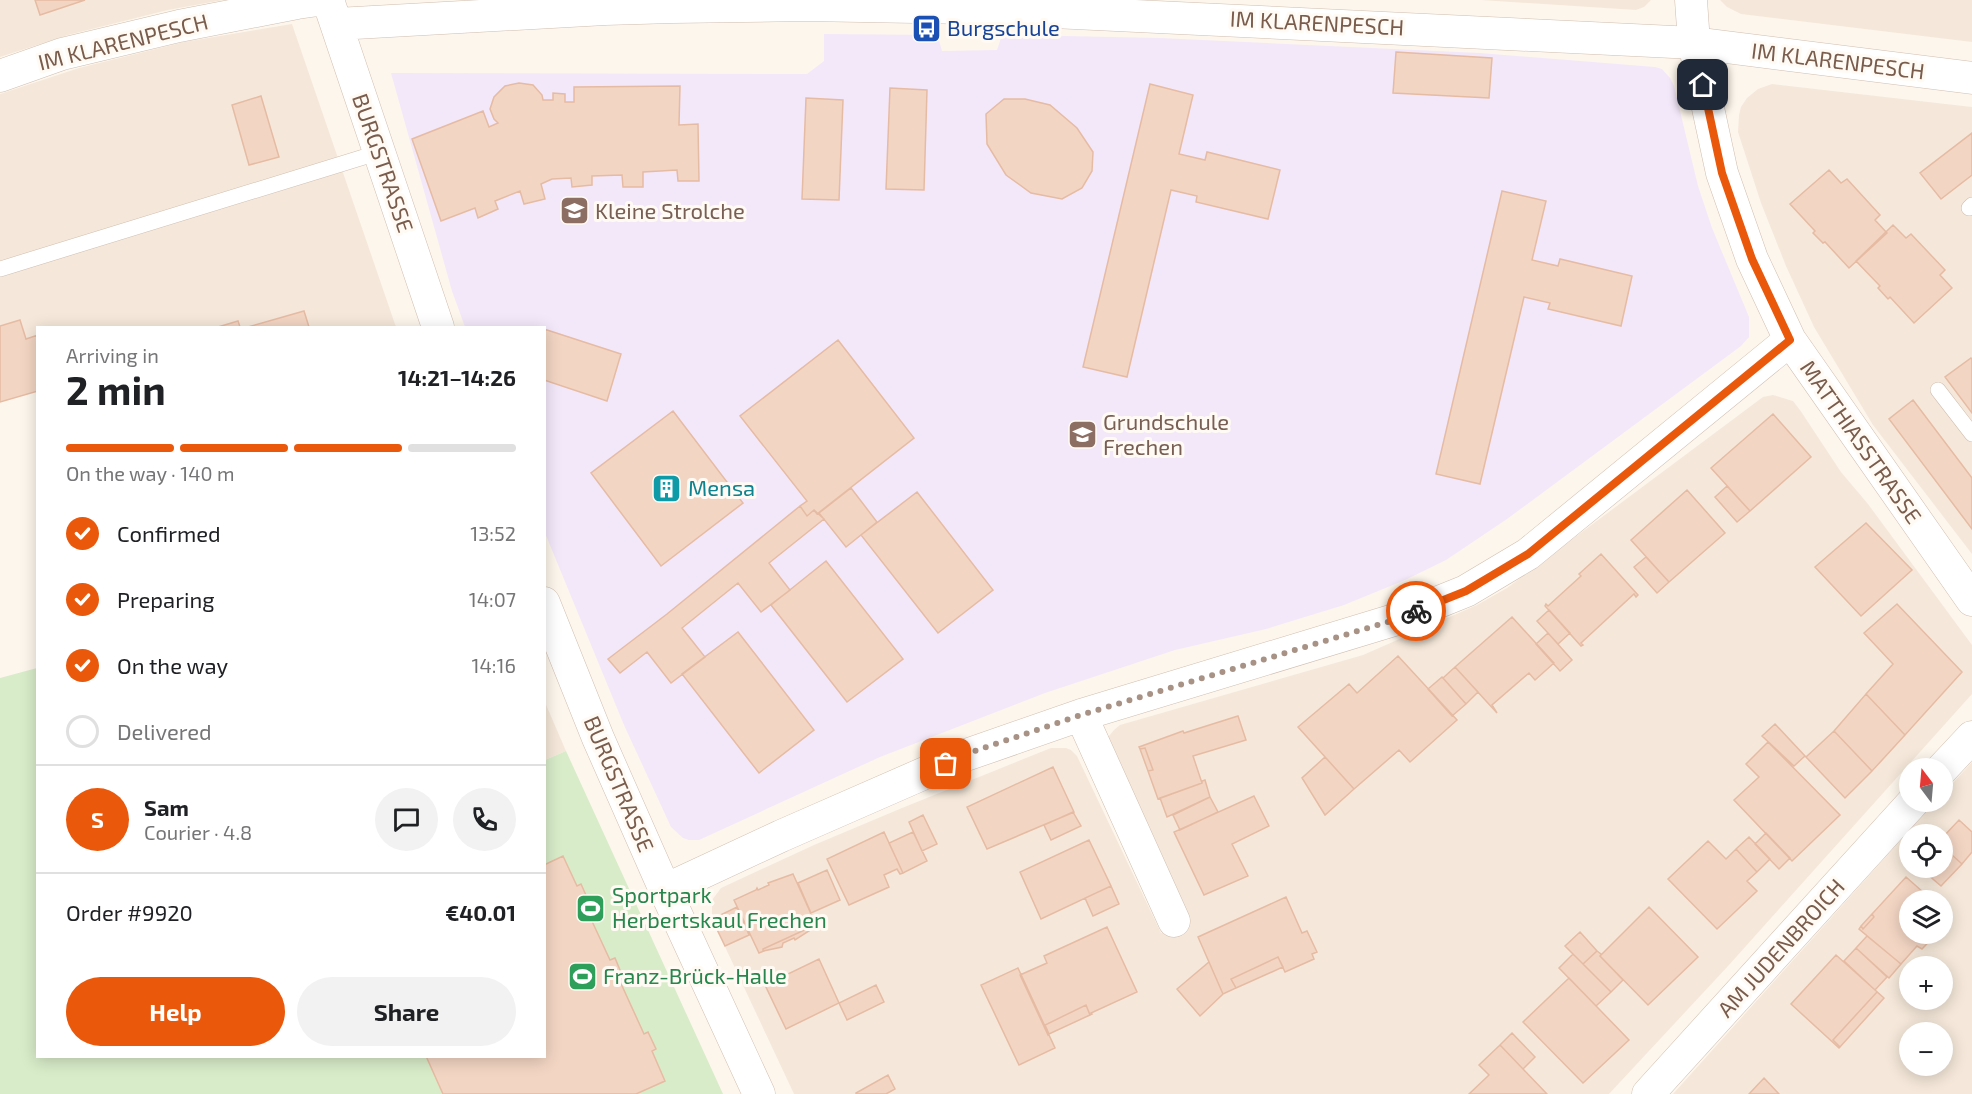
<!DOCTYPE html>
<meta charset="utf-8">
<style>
:root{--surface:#fff;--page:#f2f2f2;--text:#202124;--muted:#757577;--line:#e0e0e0;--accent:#ea580c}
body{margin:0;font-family:"Exo 2",sans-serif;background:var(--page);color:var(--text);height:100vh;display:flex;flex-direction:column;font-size:22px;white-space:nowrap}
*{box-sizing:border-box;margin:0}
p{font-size:20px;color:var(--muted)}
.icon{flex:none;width:33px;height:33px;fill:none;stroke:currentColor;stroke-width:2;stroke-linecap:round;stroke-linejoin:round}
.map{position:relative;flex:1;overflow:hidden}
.panel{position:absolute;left:36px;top:326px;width:510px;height:732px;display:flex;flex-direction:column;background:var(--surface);border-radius:0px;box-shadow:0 3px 15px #0003}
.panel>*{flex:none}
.needle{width:39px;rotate:344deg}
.fabs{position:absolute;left:1899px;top:758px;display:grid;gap:12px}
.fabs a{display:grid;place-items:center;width:54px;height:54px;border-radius:50%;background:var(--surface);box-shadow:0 3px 15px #0003;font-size:30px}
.pin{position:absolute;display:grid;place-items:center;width:51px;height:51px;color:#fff;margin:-26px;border-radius:12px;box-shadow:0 3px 9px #0006}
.courier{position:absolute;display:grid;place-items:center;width:60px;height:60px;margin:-30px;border:4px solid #ea580c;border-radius:50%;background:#fff;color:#222;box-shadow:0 2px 8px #0007}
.head em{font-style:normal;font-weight:700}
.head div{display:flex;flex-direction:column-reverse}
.head{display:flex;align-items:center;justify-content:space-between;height:102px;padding:0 30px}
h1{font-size:39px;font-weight:700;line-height:45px}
.bar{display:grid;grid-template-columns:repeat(4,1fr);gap:9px 6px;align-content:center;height:72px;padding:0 30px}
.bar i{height:8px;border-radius:4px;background:var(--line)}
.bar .on{background:var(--accent)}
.bar p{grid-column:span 4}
.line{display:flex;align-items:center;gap:15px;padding:0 30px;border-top:2px solid var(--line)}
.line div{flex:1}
.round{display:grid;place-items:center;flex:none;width:63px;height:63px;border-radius:32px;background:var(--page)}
ol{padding:0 30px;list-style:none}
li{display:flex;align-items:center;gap:18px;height:66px}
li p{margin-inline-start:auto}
li .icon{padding:6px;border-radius:50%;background:var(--accent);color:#fff;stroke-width:4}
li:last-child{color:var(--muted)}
li i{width:33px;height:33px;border:3px solid var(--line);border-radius:50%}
.button{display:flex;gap:12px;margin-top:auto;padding:12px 30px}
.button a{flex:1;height:69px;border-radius:36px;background:var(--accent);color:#fff;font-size:24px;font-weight:700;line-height:69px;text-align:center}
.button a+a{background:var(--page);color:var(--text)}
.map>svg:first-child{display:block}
.residential{fill:#f5e8da;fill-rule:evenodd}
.education{fill:#f3e8fa}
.green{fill:#d8ecc9}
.building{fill:#f3d5c3;stroke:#e6bba3;stroke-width:1.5}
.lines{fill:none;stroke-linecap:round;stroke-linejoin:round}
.lane-casing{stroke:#d1beb0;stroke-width:16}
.street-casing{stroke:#d1beb0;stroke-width:33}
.lane{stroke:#fff;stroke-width:15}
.street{stroke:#fff;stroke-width:32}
.done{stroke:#a89285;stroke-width:6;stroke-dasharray:0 10.8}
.route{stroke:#ea580c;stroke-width:8}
.labels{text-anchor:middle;stroke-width:6;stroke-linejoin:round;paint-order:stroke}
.street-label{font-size:22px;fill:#7a5c4d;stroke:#fffaf3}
.transit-label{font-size:22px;fill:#164399;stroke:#fffaf3;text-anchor:start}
.education-label{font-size:22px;fill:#785e54;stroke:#fffaf3;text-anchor:start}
.culture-label{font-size:22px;fill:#0d838f;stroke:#fffaf3;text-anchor:start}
.leisure-label{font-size:22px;fill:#27864d;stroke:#fffaf3;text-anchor:start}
</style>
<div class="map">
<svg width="1972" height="1094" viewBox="0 0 1972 1094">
<rect width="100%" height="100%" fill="#fdf6ec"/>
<path class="residential" d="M0,0h223l-55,10 -100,25 -68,22z
M1481,0h170l-7,7 -8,3z
M1720,0h252v42l-231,-28 -14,-7z
M292,24l104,303h-358l-1,64 -37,11v-308l79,-26 105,-26z
M1772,84l200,23v447l-99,-129 -59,-98 -28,-61 -25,-63 -23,-71 1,-17 2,-8 6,-9 11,-9z
M1773,395l20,6 7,9 41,62 27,32 104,141v49l-243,271 -120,129h-815l-82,-175v-19l9,-12 93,-43 88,-37 149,-60h15l5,2 6,6 84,177 26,-12 -79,-178 1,-7 5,-6 6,-5 243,-70 114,-50 30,-17 256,-191z
M544,700l22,51 -21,9h-1z
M1972,762v332h-299l263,-293h6l1,-7zM1910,834h32v33h-32zM1910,900h32v33h-32zM1910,966h32v33h-32zM1910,1032h32v33h-32z"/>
<path class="education" d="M824,34l112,1 2,2 4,14 55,-1 5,-15h11l147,3 169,8 151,7 175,14 7,2 8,9 4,8 24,100 14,42 37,89v20l-8,9 -234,173 -61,41 -41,20 -61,25 -78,24 -91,21 -130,43 -165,64 -181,83h-10l-6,-2 -12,-11 -47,-102 -79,-192 -1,-206h-79l-13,-36 -61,-218 416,1 17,-13z"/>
<path class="green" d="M37,668l1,388h506l1,-296 21,-9 157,343h-723v-416z"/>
<path class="building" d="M35,0h50l-45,15z
M1396,52l96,6 -3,40 -96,-5z
M519,83l14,2 9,10 1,5h10v-7l12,1v8h9v-15l106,-1 -1,39 19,-1 1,57h-21l-1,-11 -34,2v15h-20l-1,-12 -30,1v9l-20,2 -1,-9 -19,1 -11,5 4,15 -21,5 -4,-13 -25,10 3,8 -20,9 -3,-10 -34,13 -29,-82 71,-28 6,16 9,-4 -4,-4 -4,-10 4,-12 11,-11z
M1150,84l43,11 -14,59 26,6 2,-8 73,18 -12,49 -72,-17 1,-6 -26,-6 -44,187 -44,-10z
M890,88l37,2 -3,100 -38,-1z
M261,96l18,61 -30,8 -17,-60z
M806,98l37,2 -4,100 -37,-1z
M1004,99h21l25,6 27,23 16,24 -1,19 -10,17 -20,11 -31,-6 -25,-18 -19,-31 -1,-30z
M1972,133v42l-31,24 -21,-26z
M1829,170l12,13 6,-4 33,36 -5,5 12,13 -38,35 -24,-26 -2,1 -10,-10 2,-2 -25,-27z
M1502,191l44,10 -14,59 26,6 2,-7 72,17 -11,50 -73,-17 2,-6 -26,-6 -44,187 -44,-10z
M1893,225l13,13 5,-4 34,36 -5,5 12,13 -38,35 -24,-26 -2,2 -10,-11 2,-2 -24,-25z
M304,311l5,16h-61z
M20,320l6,19 12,-4v56l-38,11v-76z
M238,321l2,6h-22z
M544,329l77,25 -14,47 -63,-21z
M838,340l76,98 -97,76 -3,-4 -7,6 -7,-10 7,-5 -67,-85z
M1971,358l1,1v54l-27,-36z
M1913,400l59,78v51l-83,-110z
M673,411l70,92 -82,63 -70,-93z
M1773,414l38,43 -61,54 -39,-43z
M1727,486l23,25 -13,11 -22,-25z
M851,488l26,34 -31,25 -27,-34z
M1687,490l38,43 -56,49 -38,-42z
M917,492l76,98 -55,43 -77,-98z
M800,506l7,10 7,-6 10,9 -55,44 21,27 -29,22 -23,-29 -56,45 23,29 -34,26 -24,-31 -27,21 -12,-14 59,-45z
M1866,523l46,47 -51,46 -46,-49z
M1601,554l37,41 -2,2 -2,-3 -53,49 2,2 -2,1 -36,-40 1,-2 2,2 33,-30 -2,-2z
M1646,557l23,25 -12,11 -23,-26z
M826,561l77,98 -56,43 -76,-97z
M1897,604l65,68 -57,63 -39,-41 27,-30 -29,-31z
M1549,610l21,23 -12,11 -21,-23z
M1512,617l42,46 -19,17 -6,-7 -37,32 5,8 -42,-46z
M738,632l76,98 -55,43 -77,-99z
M1548,633l24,27 -12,11 -24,-27z
M1398,656l59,64 -47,42 -11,-12 -45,39 -56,-62 51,-43 8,9z
M1455,667l23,25 -12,12 -23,-26z
M1442,677l24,27 -14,12 -24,-27z
M1866,694l39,41 -33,36 -38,-40z
M1238,716l8,24 -53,16 9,27 -44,16 -10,-28 5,-1 -8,-22 -5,1 -1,-2 44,-16 1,2z
M1775,724l30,32 -11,10 -32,-30z
M1834,731l38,40 -27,27 -39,-41z
M1768,742l72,73 -48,46 -58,-61 25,-23 -13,-13z
M1145,748l8,22 -5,1 -8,-22z
M1325,757l29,32 -29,26 -23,-37z
M1053,767l21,45 -87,37 -20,-42z
M1205,780l5,17 -43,20 -7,-19 42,-15v-2z
M1254,796l15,30 -37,18 16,32 -44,19 -30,-63z
M1210,797l8,15 -38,18 -7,-15z
M1073,812l8,14 -30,14 -7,-15z
M923,815l14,29 -15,7 -13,-29z
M1959,820l13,12v20l-10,12 -20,-18v-8z
M884,832l19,41 -3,1 -3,-5 -13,6 5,12 -40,18 -22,-46z
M913,832l14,29 -24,12 -14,-30z
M1766,833l24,25 -11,11 -24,-25z
M1749,837l21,22 -13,13 -21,-23z
M1089,840l22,46 -70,33 -21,-47z
M1708,841l18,18 10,-10 21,23 -10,9 10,10 -40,38 -49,-50z
M1942,846l20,18 -21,22 -22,-19h23z
M563,856l14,30 4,-2 8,18 -5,2 26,56 5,-2 7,17 -4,2 26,57 4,-2 8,17 -4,2 13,30 -29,13h-193l-17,-38h118v-191z
M827,870l13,30 -29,13 -13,-30z
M793,874l23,51v3l-4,1 -1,-2 -48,22 1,2 -5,2 -25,-53 22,-10 1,-2 1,2 11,-5 -1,-2z
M1906,877l26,23h-22v33h27l-15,16 -5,-3 -16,18 -42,-35 2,-3 2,3 11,-12 -2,-3z
M1111,886l8,18 -26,12 -8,-18z
M1286,897l16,36 5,-2 10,21 -5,2 2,5 -29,13 -7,-15 -47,22 5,9 -13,6 -25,-57z
M737,907l12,28 -24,11 -13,-27z
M1649,907l49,50 -50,48 -48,-49z
M1942,909l9,8 -9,10z
M1872,914l2,3 -11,12 -2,-3z
M811,927l1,2 -17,11 -1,-2 -11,5 -1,4 -19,4v-2z
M1107,927l30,65 -46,21 1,1 -2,1 -4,-10 -41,20 4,9 -1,1 -28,-60 27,-12 -3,-7z
M1580,932l17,19 -14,13 -18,-18z
M1867,936l34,28 -12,14 -33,-30z
M1856,948l31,29 -12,13 -31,-29z
M1597,951l4,3 -1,2 23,24 -12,12 -28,-28z
M1573,954l38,38 -15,14 -37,-38z
M1836,955l48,43 -7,-6 -44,48 7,7 -1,1 -48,-44z
M1278,957l5,10 -47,21 -5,-9z
M819,959l20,44 -53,26 -21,-44z
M1209,962l14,32 -23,22 -23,-27z
M1018,968l37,80 -36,17 -38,-80z
M1569,978l60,62 -46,43 -60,-61z
M876,985l8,17 -37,18 -8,-17z
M1877,992l7,6 -44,49 -7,-7z
M1086,1005l4,10 -41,19 -4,-9z
M1512,1033l23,24 -12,12 -23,-24z
M1500,1045l23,24 24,25h-78l20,-19 -10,-10z
M888,1075l7,14 -9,5h-30v-1z
M1764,1078l15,16h-30z"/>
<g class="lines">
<defs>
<path id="lane" d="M1969,208l3,-3
M0,269l380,-117
M1938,390l34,44"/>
<path id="street" d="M328,0l110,327
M1691,0l3,43 28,130 30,86 38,81 182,260
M337,24l268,-15 68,-2 133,-2 164,3 724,35 278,35
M0,76l62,-22 117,-28 118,-23 21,-3
M544,603l54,135 67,152 94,204
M1081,715l93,206
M1942,769l30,-32
M665,890l116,-54 185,-81 115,-40 313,-95 72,-29 62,-37 262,-214
M1648,1094l266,-293"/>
</defs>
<use href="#lane" class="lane-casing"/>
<use href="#street" class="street-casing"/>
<use href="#lane" class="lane"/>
<use href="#street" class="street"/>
</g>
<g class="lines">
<path class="done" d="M946,764l20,-10 115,-39 313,-95 22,-9"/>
<path class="route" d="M1416,611l50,-20 62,-37 262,-214 -38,-81 -30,-86 -19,-88"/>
</g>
<defs>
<symbol id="bus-square" viewBox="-11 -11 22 22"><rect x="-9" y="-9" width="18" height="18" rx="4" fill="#1a4fb4" stroke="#fffaf3"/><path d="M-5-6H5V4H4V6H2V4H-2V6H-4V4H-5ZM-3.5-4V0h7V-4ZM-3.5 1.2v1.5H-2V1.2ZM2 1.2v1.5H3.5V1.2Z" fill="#fff"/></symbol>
<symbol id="school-square" viewBox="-11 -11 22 22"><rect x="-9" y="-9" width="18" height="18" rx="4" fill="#8d6e63" stroke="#fffaf3"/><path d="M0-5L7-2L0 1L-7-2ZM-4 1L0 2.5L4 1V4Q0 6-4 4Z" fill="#fff"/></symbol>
<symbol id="building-square" viewBox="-11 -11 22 22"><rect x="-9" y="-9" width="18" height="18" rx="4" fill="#0f9aa8" stroke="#fffaf3"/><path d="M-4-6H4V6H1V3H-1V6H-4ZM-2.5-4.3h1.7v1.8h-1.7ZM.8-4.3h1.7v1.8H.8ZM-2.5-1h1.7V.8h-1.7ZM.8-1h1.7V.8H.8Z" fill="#fff"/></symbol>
<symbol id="stadium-square" viewBox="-11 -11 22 22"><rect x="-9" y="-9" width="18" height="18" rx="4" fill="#2e9e5b" stroke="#fffaf3"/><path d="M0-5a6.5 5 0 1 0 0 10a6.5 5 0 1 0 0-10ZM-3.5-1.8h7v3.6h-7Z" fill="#fff"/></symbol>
</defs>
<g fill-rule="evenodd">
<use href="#bus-square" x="910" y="12" width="33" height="33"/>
<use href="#school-square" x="558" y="194" width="33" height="33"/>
<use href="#school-square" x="1066" y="418" width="33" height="33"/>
<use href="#building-square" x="650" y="472" width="33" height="33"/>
<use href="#stadium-square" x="574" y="892" width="33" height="33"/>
<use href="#stadium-square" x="566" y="960" width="33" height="33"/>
</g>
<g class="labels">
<g class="street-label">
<text transform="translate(1317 23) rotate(3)" y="8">IM KLARENPESCH</text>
<text transform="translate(123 42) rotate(-14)" y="8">IM KLARENPESCH</text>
<text transform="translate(1838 61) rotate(7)" y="8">IM KLARENPESCH</text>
<text transform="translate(383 163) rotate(71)" y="8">BURGSTRASSE</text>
<text transform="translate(1861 442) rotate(55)" y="8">MATTHIASSTRASSE</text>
<text transform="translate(619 784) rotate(67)" y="8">BURGSTRASSE</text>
<text transform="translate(1781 948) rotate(-48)" y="8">AM JUDENBROICH</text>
</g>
<g class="transit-label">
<text x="947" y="36">Burgschule</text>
</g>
<g class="education-label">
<text x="595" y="219">Kleine Strolche</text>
<text x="1103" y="430">Grundschule<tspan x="1103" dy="25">Frechen</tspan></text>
</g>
<g class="culture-label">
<text x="688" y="496">Mensa</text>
</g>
<g class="leisure-label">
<text x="612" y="903">Sportpark<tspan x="612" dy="25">Herbertskaul Frechen</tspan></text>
<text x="603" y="984">Franz-Brück-Halle</text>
</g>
</g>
</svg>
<div class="fabs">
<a><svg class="needle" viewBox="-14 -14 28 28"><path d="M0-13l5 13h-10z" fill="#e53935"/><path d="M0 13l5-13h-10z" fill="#757577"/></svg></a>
<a><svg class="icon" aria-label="locate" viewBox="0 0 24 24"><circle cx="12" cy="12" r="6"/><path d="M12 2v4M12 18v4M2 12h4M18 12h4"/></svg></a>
<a><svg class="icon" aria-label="layers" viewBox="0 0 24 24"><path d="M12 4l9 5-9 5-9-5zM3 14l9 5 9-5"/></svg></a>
<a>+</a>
<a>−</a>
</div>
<div class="pin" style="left:946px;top:764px;background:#ea580c"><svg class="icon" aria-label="bag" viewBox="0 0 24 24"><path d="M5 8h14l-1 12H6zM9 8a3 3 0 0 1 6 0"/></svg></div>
<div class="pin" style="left:1703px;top:85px;background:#1f2937"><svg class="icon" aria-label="home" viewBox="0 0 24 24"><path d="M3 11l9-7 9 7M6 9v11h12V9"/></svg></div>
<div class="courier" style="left:1416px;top:611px"><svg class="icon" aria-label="bike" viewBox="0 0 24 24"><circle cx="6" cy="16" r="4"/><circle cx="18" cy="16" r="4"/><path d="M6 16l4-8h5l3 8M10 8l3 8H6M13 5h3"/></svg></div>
<section class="panel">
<div class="head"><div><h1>2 min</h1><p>Arriving in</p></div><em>14:21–14:26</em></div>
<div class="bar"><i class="on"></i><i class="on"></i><i class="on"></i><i></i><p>On the way · 140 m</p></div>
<ol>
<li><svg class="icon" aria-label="check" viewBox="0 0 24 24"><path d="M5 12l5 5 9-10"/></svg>Confirmed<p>13:52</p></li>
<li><svg class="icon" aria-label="check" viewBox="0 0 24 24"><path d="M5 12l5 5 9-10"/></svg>Preparing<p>14:07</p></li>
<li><svg class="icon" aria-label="check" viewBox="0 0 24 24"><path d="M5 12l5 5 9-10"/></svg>On the way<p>14:16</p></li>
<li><i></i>Delivered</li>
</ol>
<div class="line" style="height:108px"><b class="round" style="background:var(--accent);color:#fff">S</b><div><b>Sam</b><p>Courier · 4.8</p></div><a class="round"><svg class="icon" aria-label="chat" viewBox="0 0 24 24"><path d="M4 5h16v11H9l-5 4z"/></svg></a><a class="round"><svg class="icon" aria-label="phone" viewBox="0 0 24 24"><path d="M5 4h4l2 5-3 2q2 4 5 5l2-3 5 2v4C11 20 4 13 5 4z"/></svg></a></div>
<div class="line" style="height:78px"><div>Order #9920</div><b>€40.01</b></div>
<div class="button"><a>Help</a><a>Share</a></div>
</section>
</div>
